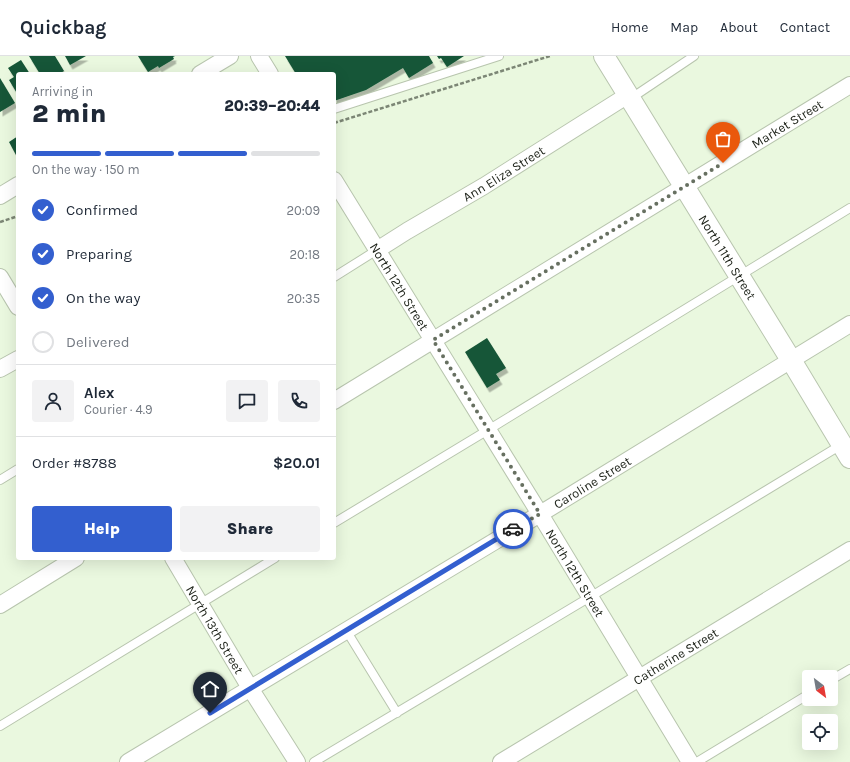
<!DOCTYPE html>
<meta charset="utf-8">
<style>
:root{--surface:#fff;--page:#f2f2f3;--text:#1f2937;--muted:#747a83;--line:#e0e1e3;--accent:#335fcf}
body{margin:0;font-family:Karla,sans-serif;background:var(--page);color:var(--text);height:100vh;display:flex;flex-direction:column;font-size:15px;white-space:nowrap}
*{box-sizing:border-box;margin:0}
p{font-size:13px;color:var(--muted)}
.icon{flex:none;width:22px;height:22px;fill:none;stroke:currentColor;stroke-width:2;stroke-linecap:round;stroke-linejoin:round}
.map{position:relative;flex:1;overflow:hidden}
.sheet{position:absolute;left:16px;top:16px;width:320px;height:488px;display:flex;flex-direction:column;background:var(--surface);border-radius:4px;box-shadow:0 4px 16px #0002}
.sheet>*{flex:none}
.needle{width:26px;rotate:149deg}
.fabs{position:absolute;left:802px;top:614px;display:grid;gap:8px}
.fabs a{display:grid;place-items:center;width:36px;height:36px;border-radius:4px;background:var(--surface);box-shadow:0 4px 16px #0002;font-size:20px}
.pin{position:absolute;display:grid;place-items:center;width:34px;height:34px;color:#fff;margin:-41px -17px;border-radius:50% 50% 50% 0;rotate:-45deg;box-shadow:0 0 4px #0007}
.pin .icon{rotate:45deg}
.courier{position:absolute;display:grid;place-items:center;width:40px;height:40px;margin:-20px;border:3px solid #335fcf;border-radius:50%;background:#fff;color:#222;box-shadow:0 1px 5px #0007}
.head em{font-style:normal;font-weight:800}
.head div{display:flex;flex-direction:column-reverse}
.head{display:flex;align-items:center;justify-content:space-between;height:68px;padding:0 16px}
h1{font-size:26px;font-weight:800;line-height:30px}
.bar{display:grid;grid-template-columns:repeat(4,1fr);gap:6px 4px;align-content:center;height:48px;padding:0 16px}
.bar i{height:5px;border-radius:3px;background:var(--line)}
.bar .active{background:var(--accent)}
.bar p{grid-column:span 4}
.line{display:flex;align-items:center;gap:10px;padding:0 16px;border-top:1px solid var(--line)}
.line div{flex:1}
.round{display:grid;place-items:center;flex:none;width:42px;height:42px;border-radius:4px;background:var(--page)}
ol{padding:0 16px;list-style:none}
li{display:flex;align-items:center;gap:12px;height:44px}
li p{margin-inline-start:auto}
li .icon{padding:4px;border-radius:50%;background:var(--accent);color:#fff;stroke-width:4}
li:last-child{color:var(--muted)}
li i{width:22px;height:22px;border:2px solid var(--line);border-radius:50%}
.primary-button{display:flex;gap:8px;margin-top:auto;padding:8px 16px}
.primary-button a{flex:1;height:46px;border-radius:4px;background:var(--accent);color:#fff;font-size:16px;font-weight:800;line-height:46px;text-align:center}
.primary-button a+a{background:var(--page);color:var(--text)}
header{display:flex;align-items:center;gap:24px;box-sizing:border-box;height:56px;padding:0 20px;background:var(--surface);border-bottom:1px solid var(--line)}
header strong{font-size:19px}
nav{display:flex;gap:22px;margin-inline-start:auto;font-size:14px}
.map>svg:first-child{display:block}
.building{fill:#165637;filter:url(#shadow)}
.lines{fill:none;stroke-linecap:round;stroke-linejoin:round}
.service-casing{stroke:#b8c5ae;stroke-width:10}
.minor-casing{stroke:#b8c5ae;stroke-width:18}
.tertiary-casing{stroke:#b8c5ae;stroke-width:22}
.path{stroke:#7c8675;stroke-width:2.5;stroke-dasharray:4 2;stroke-linecap:butt}
.service{stroke:#fff;stroke-width:8}
.minor{stroke:#fff;stroke-width:16}
.tertiary{stroke:#fff;stroke-width:20}
.done{stroke:#677061;stroke-width:4;stroke-dasharray:0 7.2}
.route{stroke:#335fcf;stroke-width:5}
.labels{text-anchor:middle;stroke-width:4;stroke-linejoin:round;paint-order:stroke}
.street-label{font-size:13px;fill:#21261d;stroke:#fff}
</style>
<header>
<strong>Quickbag</strong>
<nav><a>Home</a><a>Map</a><a>About</a><a>Contact</a></nav>
</header>
<div class="map">
<svg width="850" height="706" viewBox="0 0 850 706">
<defs>
<filter id="shadow"><feDropShadow dx="2.5" dy="4.5" stdDeviation="0" flood-color="#0004"/></filter>
</defs>
<rect width="100%" height="100%" fill="#eaf8df"/>
<path class="building" d="M29,0h26l9,15 -5,3h-19z
M65,0h21l-16,9z
M138,0h37l-2,1 1,2 -15,9 -1,-2 -10,6z
M285,0h144l4,7 -24,15 -6,-10 -37,22 -32,11v-27h-38z
M437,0h27l-17,11 -6,-9 -2,1z
M21,4l9,14h-12v21l-9,-15 5,-3 -6,-9z
M0,22l15,25 -15,9z
M18,80v18l-2,1 -7,-13z
M487,282l19,30 -10,6 4,6 -13,8 -22,-36z"/>
<g class="lines">
<defs>
<path id="service" d="M630,43l64,-43
M334,53l165,-53
M334,221l43,-27
M0,424l18,-11
M334,467l154,-93 362,-222
M346,574l51,83
M831,624l19,-11
M0,670l275,-168
M314,706l276,-165 251,-152
M697,706l112,-68"/>
<g id="minor">
<path d="M259,0l11,18"/>
<path d="M200,18l30,-18"/>
<path id="s1" d="M334,124l206,334 150,248"/>
<path d="M0,140l18,-11"/>
<path id="s2" d="M377,194l30,-19 77,-45 144,-91"/>
<path d="M0,221l18,30"/>
<path d="M0,313l18,-10"/>
<path id="s3" d="M334,345l516,-316"/>
<path id="s4" d="M173,502l77,130 47,74"/>
<path d="M0,549l76,-47"/>
<path id="s5" d="M128,706l412,-248 310,-190"/>
<path id="s6" d="M501,706l349,-212"/>
</g>
<g id="tertiary">
<path id="s7" d="M604,0l187,304 59,98"/>
</g>
</defs>
<use href="#service" class="service-casing"/>
<use href="#minor" class="minor-casing"/>
<use href="#tertiary" class="tertiary-casing"/>
<path class="path" d="M334,67l216,-67
M0,166l18,-6"/>
<use href="#service" class="service"/>
<use href="#minor" class="minor"/>
<use href="#tertiary" class="tertiary"/>
</g>
<g class="lines">
<path class="done" d="M513,473l27,-15 -107,-174 290,-177"/>
<path class="route" d="M210,657l303,-184"/>
</g>
<g class="labels">
<g class="street-label">
<text dy="5" stroke="none"><textPath href="#s3" startOffset="531">Market Street</textPath></text>
<text dy="5" stroke="none"><textPath href="#s2" startOffset="148">Ann Eliza Street</textPath></text>
<text dy="5" stroke="none"><textPath href="#s7" startOffset="236">North 11th Street</textPath></text>
<text dy="5" stroke="none"><textPath href="#s1" startOffset="125">North 12th Street</textPath></text>
<text dy="5" stroke="none"><textPath href="#s5" startOffset="542">Caroline Street</textPath></text>
<text dy="5" stroke="none"><textPath href="#s1" startOffset="461">North 12th Street</textPath></text>
<text dy="5" stroke="none"><textPath href="#s4" startOffset="83">North 13th Street</textPath></text>
<text dy="5" stroke="none"><textPath href="#s6" startOffset="204">Catherine Street</textPath></text>
</g>
</g>
</svg>
<div class="fabs">
<a><svg class="needle" viewBox="-14 -14 28 28"><path d="M0-13l5 13h-10z" fill="#e53935"/><path d="M0 13l5-13h-10z" fill="#747a83"/></svg></a>
<a><svg class="icon" aria-label="locate" viewBox="0 0 24 24"><circle cx="12" cy="12" r="6"/><path d="M12 2v4M12 18v4M2 12h4M18 12h4"/></svg></a>
</div>
<div class="pin" style="left:723px;top:107px;background:#ea580c"><svg class="icon" aria-label="bag" viewBox="0 0 24 24"><path d="M5 8h14l-1 12H6zM9 8a3 3 0 0 1 6 0"/></svg></div>
<div class="pin" style="left:210px;top:657px;background:#1f2937"><svg class="icon" aria-label="home" viewBox="0 0 24 24"><path d="M3 11l9-7 9 7M6 9v11h12V9"/></svg></div>
<div class="courier" style="left:513px;top:473px"><svg class="icon" aria-label="car" viewBox="0 0 24 24"><path d="M5 17H2v-5l4-1 3-4h7l3 4 3 1v5h-3M9 17h6M6 11h13"/><circle cx="7" cy="17" r="2"/><circle cx="17" cy="17" r="2"/></svg></div>
<section class="sheet">
<div class="head"><div><h1>2 min</h1><p>Arriving in</p></div><em>20:39–20:44</em></div>
<div class="bar"><i class="active"></i><i class="active"></i><i class="active"></i><i></i><p>On the way · 150 m</p></div>
<ol>
<li><svg class="icon" aria-label="check" viewBox="0 0 24 24"><path d="M5 12l5 5 9-10"/></svg>Confirmed<p>20:09</p></li>
<li><svg class="icon" aria-label="check" viewBox="0 0 24 24"><path d="M5 12l5 5 9-10"/></svg>Preparing<p>20:18</p></li>
<li><svg class="icon" aria-label="check" viewBox="0 0 24 24"><path d="M5 12l5 5 9-10"/></svg>On the way<p>20:35</p></li>
<li><i></i>Delivered</li>
</ol>
<div class="line" style="height:72px"><a class="round"><svg class="icon" aria-label="person" viewBox="0 0 24 24"><circle cx="12" cy="8" r="4"/><path d="M4 21q1-7 8-7t8 7"/></svg></a><div><b>Alex</b><p>Courier · 4.9</p></div><a class="round"><svg class="icon" aria-label="chat" viewBox="0 0 24 24"><path d="M4 5h16v11H9l-5 4z"/></svg></a><a class="round"><svg class="icon" aria-label="phone" viewBox="0 0 24 24"><path d="M5 4h4l2 5-3 2q2 4 5 5l2-3 5 2v4C11 20 4 13 5 4z"/></svg></a></div>
<div class="line" style="height:52px"><div>Order #8788</div><b>$20.01</b></div>
<div class="primary-button"><a>Help</a><a>Share</a></div>
</section>
</div>
